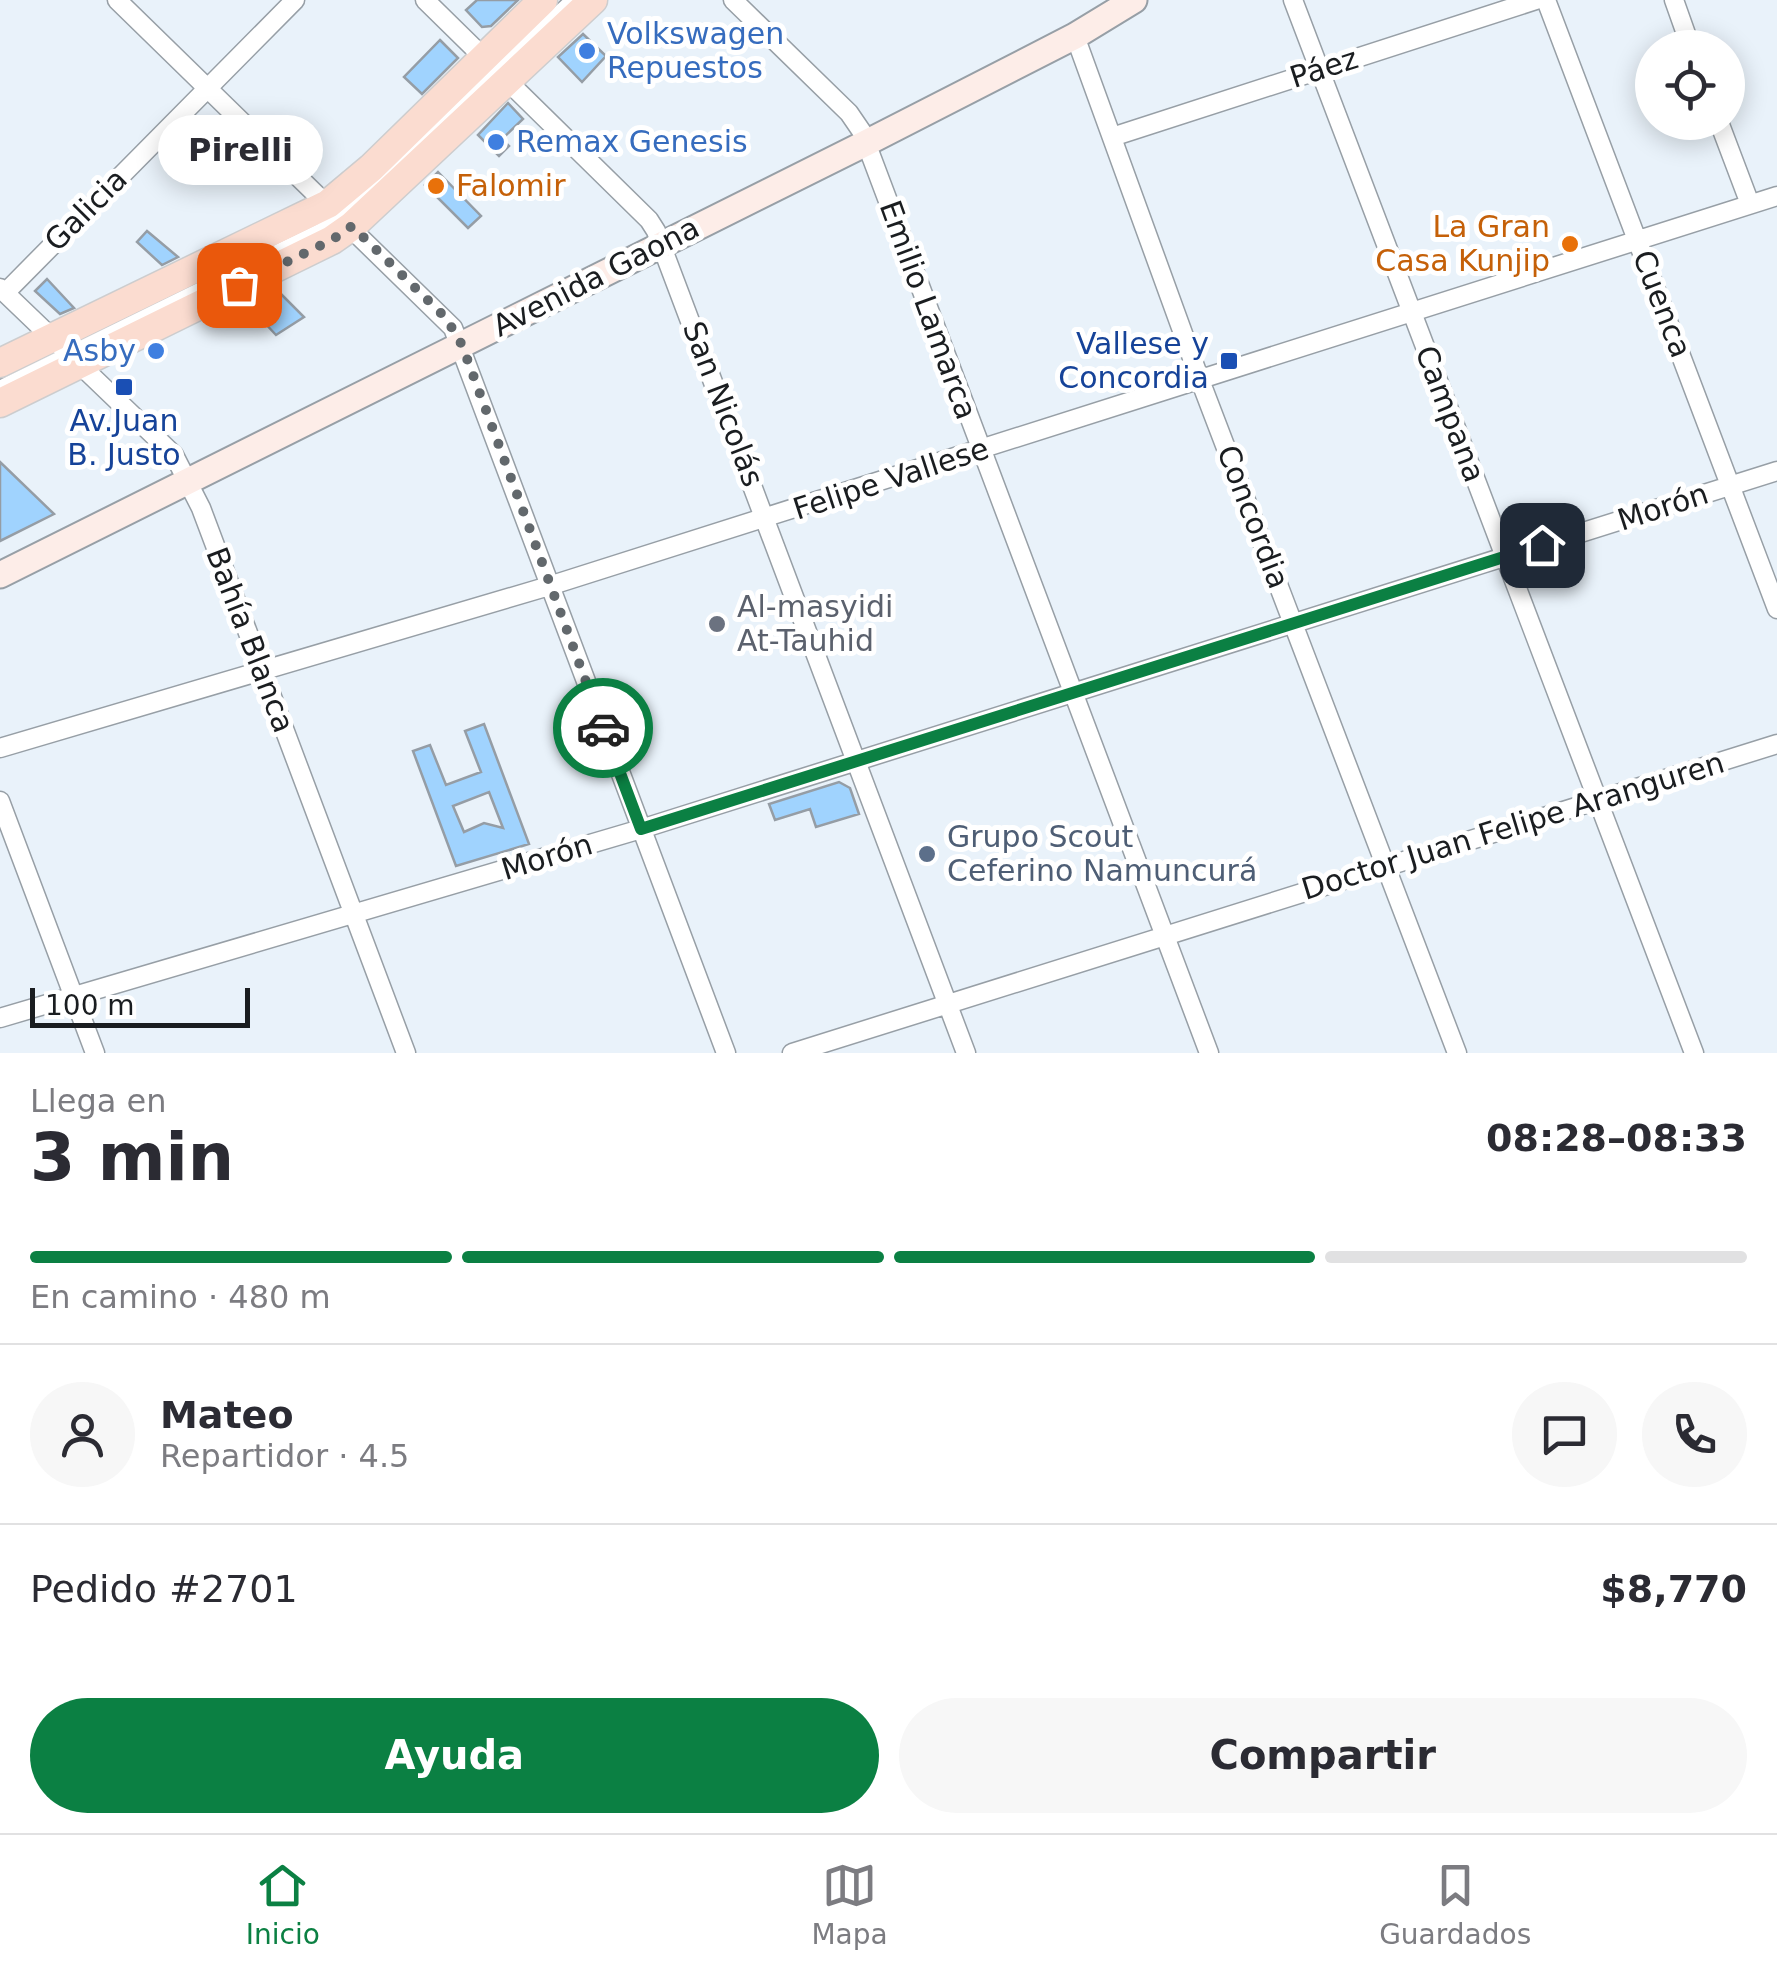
<!DOCTYPE html>
<html lang="es">
<meta charset="utf-8">
<style>
:root{--surface:#fff;--page:#f7f7f7;--text:#2b2b33;--muted:#7c7c81;--line:#e1e1e2;--accent:#0b8043}
body{margin:0;font-family:"DejaVu Sans",sans-serif;background:var(--page);color:var(--text);height:100vh;display:flex;flex-direction:column;font-size:38px;white-space:nowrap}
*{box-sizing:border-box;margin:0}
p{font-size:32px;color:var(--muted)}
.icon{flex:none;width:55px;height:55px;fill:none;stroke:currentColor;stroke-width:2;stroke-linecap:round;stroke-linejoin:round}
.map{position:relative;height:1053px;overflow:hidden}
.sheet{display:flex;flex-direction:column;background:var(--surface);flex:1}
.sheet>*{flex:none}
.fabs{position:absolute;left:1635px;top:30px;display:grid;gap:20px}
.fabs a{display:grid;place-items:center;width:110px;height:110px;border-radius:50%;background:var(--surface);box-shadow:0 5px 25px #0003;font-size:50px}
.scale{position:absolute;left:30px;bottom:25px;width:220px;box-sizing:border-box;padding-left:10px;border:5px solid #1a1d20;border-top:0;font-size:28px;line-height:35px;white-space:nowrap;color:#1a1d20;-webkit-text-stroke:8px #fff;paint-order:stroke}
.pin{position:absolute;display:grid;place-items:center;width:85px;height:85px;color:#fff;margin:-42px;border-radius:20px;box-shadow:0 5px 15px #0006}
.courier{position:absolute;display:grid;place-items:center;width:100px;height:100px;margin:-50px;border:8px solid #0b8043;border-radius:50%;background:#fff;color:#222;box-shadow:0 2px 12px #0007}
.bubble{position:absolute;height:70px;border-radius:35px;background:var(--surface);box-shadow:0 5px 25px #0003;font-size:32px;font-weight:700;line-height:70px;text-align:center}
.headline em{font-style:normal;font-weight:700}
.headline div{display:flex;flex-direction:column-reverse}
.headline{display:flex;align-items:center;justify-content:space-between;height:170px;padding:0 30px}
h1{font-size:65px;font-weight:700;line-height:75px}
.bar{display:grid;grid-template-columns:repeat(4,1fr);gap:15px 10px;align-content:center;height:120px;padding:0 30px}
.bar i{height:12px;border-radius:8px;background:var(--line)}
.bar .on{background:var(--accent)}
.bar p{grid-column:span 4}
.line{display:flex;align-items:center;gap:25px;padding:0 30px;border-top:2px solid var(--line)}
.line div{flex:1}
.round{display:grid;place-items:center;flex:none;width:105px;height:105px;border-radius:52px;background:var(--page)}
.cta{display:flex;gap:20px;margin-top:auto;padding:20px 30px}
.cta a{flex:1;height:115px;border-radius:60px;background:var(--accent);color:#fff;font-size:40px;font-weight:700;line-height:115px;text-align:center}
.cta a+a{background:var(--page);color:var(--text)}
.dock{display:flex;justify-content:space-around;align-items:center;height:140px;border-top:2px solid var(--line);background:var(--surface);font-size:28px;color:var(--muted)}
.dock a{display:grid;justify-items:center;gap:5px}
.dock .on{color:var(--accent)}
.map>svg:first-child{display:block}
.building{fill:#a0d3fe;stroke:#959da5;stroke-width:2.5;fill-rule:evenodd}
.lines{fill:none;stroke-linecap:round;stroke-linejoin:round}
.lane-casing{stroke:#979fa6;stroke-width:12}
.street-casing{stroke:#979fa6;stroke-width:21}
.secondary-casing{stroke:#979fa6;stroke-width:29}
.primary-casing{stroke:#cdcdce;stroke-width:31}
.lane{stroke:#fff;stroke-width:9}
.street{stroke:#fff;stroke-width:18}
.secondary{stroke:#fdede8;stroke-width:25}
.primary{stroke:#fbdcd0;stroke-width:28}
.done{stroke:#62686c;stroke-width:10;stroke-dasharray:0 18}
.route{stroke:#0b8043;stroke-width:12}
.shop-dot{fill:#3f7fe0;stroke:#fff;stroke-width:4}
.food-dot{fill:#e8710a;stroke:#fff;stroke-width:4}
.transit-dot{fill:#1a4fb4;stroke:#fff;stroke-width:4}
.worship-dot{fill:#6b7280;stroke:#fff;stroke-width:4}
.service-dot{fill:#5c6f8a;stroke:#fff;stroke-width:4}
.labels{text-anchor:middle;stroke-width:10;stroke-linejoin:round;paint-order:stroke}
.shop-label{font-size:30px;fill:#366cbe;stroke:#fff;text-anchor:start}
.street-label{font-size:30px;fill:#1a1d20;stroke:#fff}
.food-label{font-size:30px;fill:#c56008;stroke:#fff;text-anchor:start}
.transit-label{font-size:30px;fill:#164399;stroke:#fff;text-anchor:end}
.worship-label{font-size:30px;fill:#5b616d;stroke:#fff;text-anchor:start}
.service-label{font-size:30px;fill:#4e5e75;stroke:#fff;text-anchor:start}
</style>
<div class="map">
<svg width="1777" height="1053" viewBox="0 0 1777 1053">
<rect width="100%" height="100%" fill="#e9f2fa"/>
<path class="building" d="M477,0h41l-27,26 -9,1 -16,-17z
M583,34l23,22 -24,26 -24,-25z
M440,40l18,18 -36,36 -18,-17z
M508,103l15,16 -21,20 7,7 -10,10 -21,-21z
M438,172l43,44 -13,12 -43,-43z
M147,231l31,26 -16,8 -25,-23z
M47,279l27,29 -14,6 -25,-23z
M275,288l29,29 -28,18 -30,-32z
M0,462l54,52 -54,27z
M484,724l45,120 -73,22 -43,-115 17,-6 16,40 35,-13 -16,-41zM489,792l14,36 -19,-5 -20,9 -11,-26z
M839,782l11,6 9,26 -43,13 -6,-18 -35,11 -6,-16z"/>
<g class="lines">
<defs>
<path id="lane" d="M0,385l320,-157 37,-28 212,-200"/>
<path id="street" d="M117,0l336,328 273,725
M425,0l224,220 7,11 310,822
M733,0l116,113 13,19 347,921
M1293,0l401,1053
M1546,0l231,609
M1674,0l17,48
M1075,36l125,344 257,673
M1719,122l31,82
M1112,137l424,-137
M0,288l174,167 27,53 205,545
M5,293l290,-293
M0,748l549,-162 1228,-390
M0,801l95,252
M0,1018l641,-189 1136,-358
M792,1053l985,-309"/>
<path id="secondary" d="M0,575l866,-432 209,-107 59,-36"/>
<path id="primary" d="M0,363l328,-159 43,-36 172,-168
M0,403l332,-163 20,-14 241,-226"/>
</defs>
<use href="#lane" class="lane-casing"/>
<use href="#street" class="street-casing"/>
<use href="#secondary" class="secondary-casing"/>
<use href="#primary" class="primary-casing"/>
<use href="#lane" class="lane"/>
<use href="#street" class="street"/>
<use href="#secondary" class="secondary"/>
<use href="#primary" class="primary"/>
</g>
<g class="lines">
<path class="done" d="M239,285l93,-45 20,-14 94,92 16,27 141,383"/>
<path class="route" d="M603,728l38,101 901,-284"/>
</g>
<g class="shop-dot">
<circle cx="587" cy="51" r="10"/>
<circle cx="496" cy="142" r="10"/>
<circle cx="156" cy="351" r="10"/>
</g>
<g class="food-dot">
<circle cx="436" cy="186" r="10"/>
<circle cx="1570" cy="244" r="10"/>
</g>
<g class="transit-dot">
<rect x="1219" y="351" width="20" height="20" rx="5"/>
<rect x="114" y="377" width="20" height="20" rx="5"/>
</g>
<circle class="worship-dot" cx="717" cy="624" r="10"/>
<circle class="service-dot" cx="927" cy="854" r="10"/>
<g class="labels">
<g class="shop-label">
<text x="607" y="44">Volkswagen<tspan x="607" dy="34">Repuestos</tspan></text>
<text x="516" y="152">Remax Genesis</text>
<text x="136" y="361" text-anchor="end">Asby</text>
</g>
<g class="street-label">
<text transform="translate(1324 68) rotate(-18)" y="10">Páez</text>
<text transform="translate(86 210) rotate(-45)" y="10">Galicia</text>
<text transform="translate(596 277) rotate(-27)" y="10">Avenida Gaona</text>
<text transform="translate(1662 304) rotate(69)" y="10">Cuenca</text>
<text transform="translate(928 310) rotate(70)" y="10">Emilio Lamarca</text>
<text transform="translate(723 404) rotate(69)" y="10">San Nicolás</text>
<text transform="translate(1450 414) rotate(69)" y="10">Campana</text>
<text transform="translate(891 479) rotate(-18)" y="10">Felipe Vallese</text>
<text transform="translate(1663 507) rotate(-18)" y="10">Morón</text>
<text transform="translate(1253 517) rotate(69)" y="10">Concordia</text>
<text transform="translate(250 640) rotate(69)" y="10">Bahía Blanca</text>
<text transform="translate(1513 826) rotate(-17)" y="10">Doctor Juan Felipe Aranguren</text>
<text transform="translate(547 857) rotate(-17)" y="10">Morón</text>
</g>
<g class="food-label">
<text x="456" y="196">Falomir</text>
<text x="1550" y="237" text-anchor="end">La Gran<tspan x="1550" dy="34">Casa Kunjip</tspan></text>
</g>
<g class="transit-label">
<text x="1209" y="354">Vallese y<tspan x="1209" dy="34">Concordia</tspan></text>
<text x="124" y="431" text-anchor="middle">Av.Juan<tspan x="124" dy="34">B. Justo</tspan></text>
</g>
<g class="worship-label">
<text x="737" y="617">Al-masyidi<tspan x="737" dy="34">At-Tauhid</tspan></text>
</g>
<g class="service-label">
<text x="947" y="847">Grupo Scout<tspan x="947" dy="34">Ceferino Namuncurá</tspan></text>
</g>
</g>
</svg>
<div class="fabs">
<a><svg class="icon" aria-label="locate" viewBox="0 0 24 24"><circle cx="12" cy="12" r="6"/><path d="M12 2v4M12 18v4M2 12h4M18 12h4"/></svg></a>
</div>
<div class="scale">100 m</div>
<div class="pin" style="left:239px;top:285px;background:#ea580c"><svg class="icon" aria-label="bag" viewBox="0 0 24 24"><path d="M5 8h14l-1 12H6zM9 8a3 3 0 0 1 6 0"/></svg></div>
<div class="pin" style="left:1542px;top:545px;background:#1f2937"><svg class="icon" aria-label="home" viewBox="0 0 24 24"><path d="M3 11l9-7 9 7M6 9v11h12V9"/></svg></div>
<div class="courier" style="left:603px;top:728px"><svg class="icon" aria-label="car" viewBox="0 0 24 24"><path d="M5 17H2v-5l4-1 3-4h7l3 4 3 1v5h-3M9 17h6M6 11h13"/><circle cx="7" cy="17" r="2"/><circle cx="17" cy="17" r="2"/></svg></div>
<div class="bubble" style="left:158px;top:115px;width:165px">Pirelli</div>
</div>
<section class="sheet">
<div class="headline"><div><h1>3 min</h1><p>Llega en</p></div><em>08:28–08:33</em></div>
<div class="bar"><i class="on"></i><i class="on"></i><i class="on"></i><i></i><p>En camino · 480 m</p></div>
<div class="line" style="height:180px"><a class="round"><svg class="icon" aria-label="person" viewBox="0 0 24 24"><circle cx="12" cy="8" r="4"/><path d="M4 21q1-7 8-7t8 7"/></svg></a><div><b>Mateo</b><p>Repartidor · 4.5</p></div><a class="round"><svg class="icon" aria-label="chat" viewBox="0 0 24 24"><path d="M4 5h16v11H9l-5 4z"/></svg></a><a class="round"><svg class="icon" aria-label="phone" viewBox="0 0 24 24"><path d="M5 4h4l2 5-3 2q2 4 5 5l2-3 5 2v4C11 20 4 13 5 4z"/></svg></a></div>
<div class="line" style="height:130px"><div>Pedido #2701</div><b>$8,770</b></div>
<div class="cta"><a>Ayuda</a><a>Compartir</a></div>
</section>
<nav class="dock">
<a class="on"><svg class="icon" aria-label="home" viewBox="0 0 24 24"><path d="M3 11l9-7 9 7M6 9v11h12V9"/></svg>Inicio</a>
<a><svg class="icon" aria-label="map" viewBox="0 0 24 24"><path d="M3 6l6-2 6 2 6-2v14l-6 2-6-2-6 2zM9 4v14M15 6v14"/></svg>Mapa</a>
<a><svg class="icon" aria-label="saved" viewBox="0 0 24 24"><path d="M7 4h10v16l-5-4-5 4z"/></svg>Guardados</a>
</nav>
